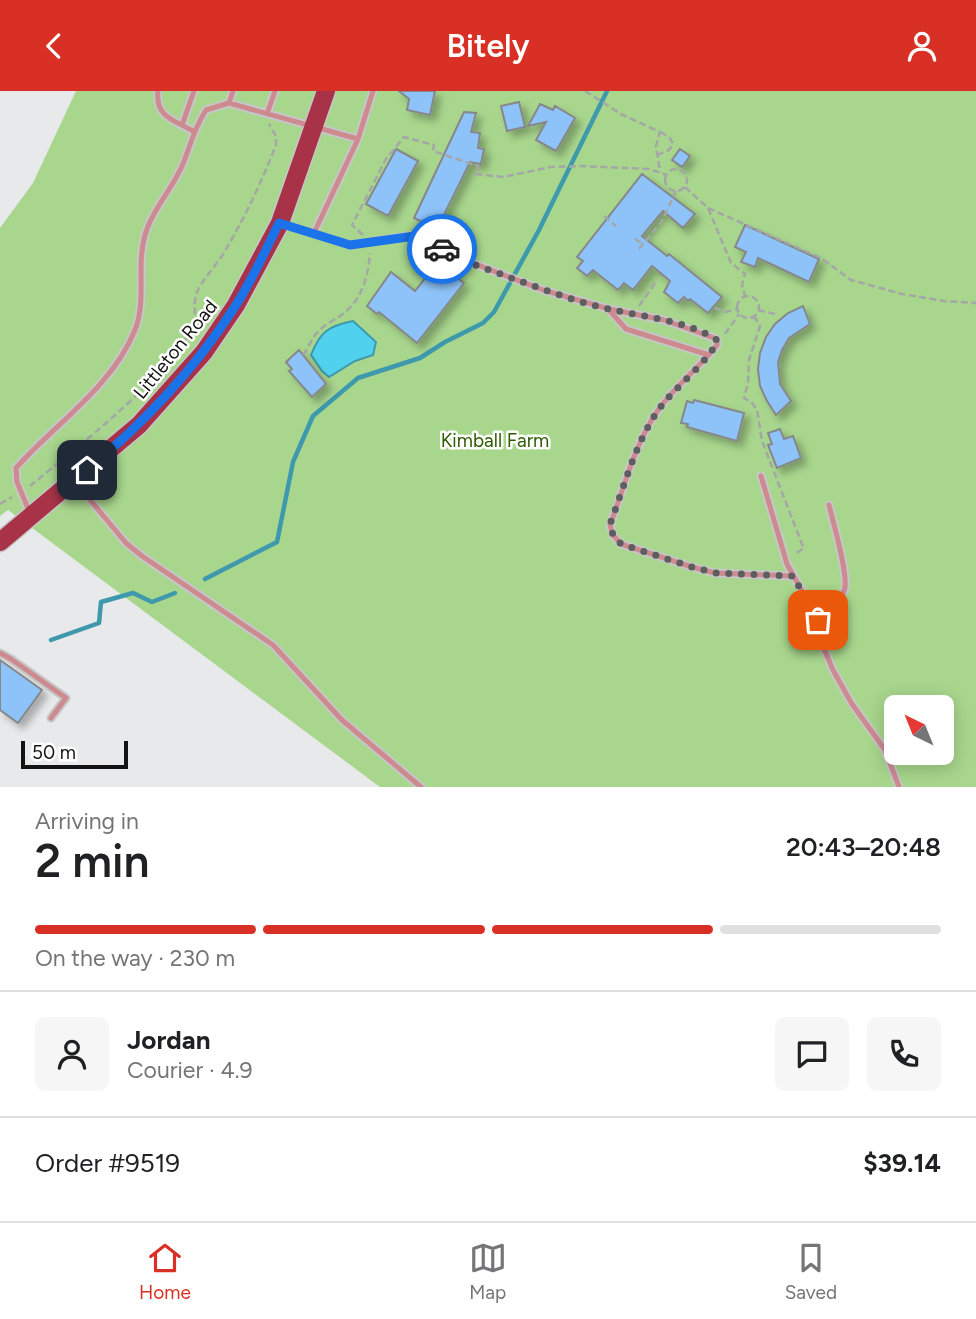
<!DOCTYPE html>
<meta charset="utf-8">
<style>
:root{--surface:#fff;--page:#f6f6f6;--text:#202124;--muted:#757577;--line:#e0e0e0;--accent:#d93025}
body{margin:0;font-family:Figtree,sans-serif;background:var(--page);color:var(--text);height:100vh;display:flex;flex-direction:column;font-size:26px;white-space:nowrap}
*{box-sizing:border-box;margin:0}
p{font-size:23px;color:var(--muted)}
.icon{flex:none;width:38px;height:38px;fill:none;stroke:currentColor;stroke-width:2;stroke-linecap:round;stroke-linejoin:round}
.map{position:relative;height:696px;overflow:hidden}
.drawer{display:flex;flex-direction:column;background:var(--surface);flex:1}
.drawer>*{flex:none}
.needle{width:46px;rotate:317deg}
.fabs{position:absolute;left:884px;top:604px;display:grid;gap:14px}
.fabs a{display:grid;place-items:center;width:70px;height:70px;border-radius:10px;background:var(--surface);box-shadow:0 4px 18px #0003;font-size:35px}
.scale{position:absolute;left:21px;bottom:18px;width:107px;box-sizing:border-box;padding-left:7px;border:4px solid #131314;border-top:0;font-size:19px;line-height:24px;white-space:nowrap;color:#131314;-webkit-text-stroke:5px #fff;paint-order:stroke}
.pin{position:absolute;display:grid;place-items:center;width:60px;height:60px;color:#fff;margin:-30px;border-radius:14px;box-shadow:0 4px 10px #0006}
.courier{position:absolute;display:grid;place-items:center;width:70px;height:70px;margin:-35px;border:5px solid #1a73e8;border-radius:50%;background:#fff;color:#222;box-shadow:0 2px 9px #0007}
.overview em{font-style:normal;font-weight:600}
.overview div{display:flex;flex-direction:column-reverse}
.overview{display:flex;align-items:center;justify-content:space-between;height:119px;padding:0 35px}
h1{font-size:46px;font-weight:600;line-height:52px}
.bar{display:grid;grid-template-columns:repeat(4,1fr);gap:10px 7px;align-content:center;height:84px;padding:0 35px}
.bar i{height:9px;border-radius:5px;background:var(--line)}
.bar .current{background:var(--accent)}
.bar p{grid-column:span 4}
.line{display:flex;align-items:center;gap:18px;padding:0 35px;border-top:2px solid var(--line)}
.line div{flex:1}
.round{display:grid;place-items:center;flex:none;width:74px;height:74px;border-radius:10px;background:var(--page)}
header{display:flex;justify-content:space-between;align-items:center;height:91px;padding:0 35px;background:var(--accent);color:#fff;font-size:32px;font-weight:600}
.tabs{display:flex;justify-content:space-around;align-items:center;height:98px;border-top:2px solid var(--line);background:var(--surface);font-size:19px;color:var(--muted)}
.tabs a{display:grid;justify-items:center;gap:4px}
.tabs .current{color:var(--accent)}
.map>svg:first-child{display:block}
.green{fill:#a8d68d;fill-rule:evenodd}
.water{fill:#50d2ef;stroke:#3e99ad;stroke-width:2}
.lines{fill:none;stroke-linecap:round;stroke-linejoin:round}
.stream{stroke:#3e99ad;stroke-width:4.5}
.building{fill:#8ec3f9;stroke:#868789;stroke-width:2;filter:url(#shadow)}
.lane-casing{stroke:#c5c7c8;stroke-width:9}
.primary-casing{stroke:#c5c7c8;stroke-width:21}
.path{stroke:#a5a6a7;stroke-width:2.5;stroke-dasharray:7 3.5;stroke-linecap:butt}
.lane{stroke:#cd8b90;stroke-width:5}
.primary{stroke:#a83348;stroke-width:18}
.done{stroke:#5d5e5f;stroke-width:7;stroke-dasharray:0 12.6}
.route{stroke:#1a73e8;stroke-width:9}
.labels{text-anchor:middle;stroke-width:5;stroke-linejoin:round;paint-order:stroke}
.street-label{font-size:19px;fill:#131314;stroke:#fff}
.park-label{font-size:19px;fill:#2f5a02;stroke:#fff}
</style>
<header><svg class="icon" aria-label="back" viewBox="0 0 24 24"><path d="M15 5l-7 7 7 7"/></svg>Bitely<svg class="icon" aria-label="person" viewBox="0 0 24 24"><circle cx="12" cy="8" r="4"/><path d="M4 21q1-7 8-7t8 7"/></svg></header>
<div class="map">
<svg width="976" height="696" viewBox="0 0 976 696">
<defs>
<filter id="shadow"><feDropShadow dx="5.5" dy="5.5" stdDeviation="3.5" flood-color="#0004"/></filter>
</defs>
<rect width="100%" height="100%" fill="#e7e9ea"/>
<path class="green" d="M76,0h900v696h-596l-372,-277 -8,6v-288l33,-45zM896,616h46v46h-46z"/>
<path class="water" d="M353,230l23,21 -3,13 -18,6 -26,16 -7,-6 -11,-16c9,-23 17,-29 42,-34z"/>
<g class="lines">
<path class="stream" d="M205,488l72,-37 16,-80 20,-46 45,-38 62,-20 25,-16 38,-19 11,-11 45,-82 68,-139
M51,549l48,-17 2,-21 32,-9 19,9 23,-9"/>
</g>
<path class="building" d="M399,0h36l-5,24 -23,-5 2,-11z
M519,11l6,25 -18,4 -6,-25z
M540,13l13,6 2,-4 20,12 -19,33 -20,-11 10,-18 -18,4z
M464,21l12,1 -5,19 9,1 -2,15 6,1 -3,15 -11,-2 -33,67 -23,-11z
M396,58l22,12 -30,55 -22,-12z
M680,58l10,7 -8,11 -10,-7z
M642,83l53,40 -12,14 -20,-17 -21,25 25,20 2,-2 53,43 -14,16 -18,-14 -2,2 -4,-4 -6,6 -14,-11 6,-11 -18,-15 -19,24 -9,-7 -6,7 -25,-20 -6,6 -10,-8 6,-7 -6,-4z
M745,134l74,34 -10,23 -51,-24 -3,9 -14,-5 5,-10 -11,-5z
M437,172l27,20 -47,60 -38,-31 -2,2 -10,-8 24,-34 24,19z
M803,215l7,18 -21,14 -7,12 -4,12 2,22 11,17 -15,14 -9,-14 -7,-15 -2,-17 2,-16 6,-16 9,-13 13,-11z
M299,259l27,34 -14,13 -23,-26 3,-2 -6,-7z
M694,309l50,13 -7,28 -50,-14 1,-3 -7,-1 6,-22 6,2z
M780,338l4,10 9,-3 8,22 -24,10 -9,-23 4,-1 -4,-11z
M0,569l42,30 -24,33 -18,-13z"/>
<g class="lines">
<defs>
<path id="lane" d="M158,0c-3,26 16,29 35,40
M233,0l-4,12 129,36 15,-48
M267,23l8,-23
M182,34l12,-34
M283,133l67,21 65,-10 37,20 91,35 66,19 55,11 50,18 3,2v5c-21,27 -51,48 -67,78 -18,31 -27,68 -40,102l3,10 8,9 71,23 23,6 78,3
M314,142l44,-94
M609,219l17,19 83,26
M761,385l26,88 31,56 4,24 11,26 19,34 33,46 14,37
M76,392l50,60 16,13 131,89 69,75 79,67
M30,422l-13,-31 -1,-14c39,-44 96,-81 119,-138 12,-31 1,-63 10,-95 7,-25 28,-47 38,-71 8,-21 11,-35 23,-54l23,-7
M818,529c9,-8 20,-18 26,-29 6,-12 -11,-69 -15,-86
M0,562l11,6 55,39 -15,20"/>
<path id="primary" d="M0,451l139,-117 65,-73 32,-47 44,-82 46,-132"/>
</defs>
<use href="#lane" class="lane-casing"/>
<use href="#primary" class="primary-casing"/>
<path class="path" d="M585,0l36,23 39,18 -4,14 4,26
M657,64l12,-5 4,-6 -3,-6 -9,-6
M665 89a11 11 0 1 1 22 0a11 11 0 1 1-22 0Z
M685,96l23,21 23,55 14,11 -3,11 3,11
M708,117l113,50 30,22 51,14 42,7 32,2
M604,125l12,10
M363,144l-11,-10 34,-66 18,-22 30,8 -1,6 45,15 -2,8 27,3 48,-10 30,-1 68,3 18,6
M635,148l8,5
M639,158l23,-28 14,-30
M737 216a11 11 0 1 1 22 0a11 11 0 1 1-22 0Z
M639,215l18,-26
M715,217l10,4 12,-3
M758,219l17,4
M754,225l6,10 -11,34 -1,23 -4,15 8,5 5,7 5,31 40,103 2,4 -9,6
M725,243l14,-20
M303,264c6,-7 8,-17 15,-23 6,-7 15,-11 22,-16 22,-15 28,-39 30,-63
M30,395c51,-42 126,-99 161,-155 8,-12 0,-28 7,-41 7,-14 19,-25 27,-39 20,-34 37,-70 51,-106v-9l-7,-12
M0,413l12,-7"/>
<use href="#lane" class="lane"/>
<use href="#primary" class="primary"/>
</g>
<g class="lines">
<path class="done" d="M442,158c21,13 46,20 69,29 32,11 65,24 98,31 35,8 77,11 108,31 -2,15 -44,50 -55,65 -26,34 -37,80 -52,119l3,11 8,9 71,23 23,6 78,3 25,44"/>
<path class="route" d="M87,379c57,-47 107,-100 147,-162 18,-27 31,-57 45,-85l71,22 65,-9 27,13"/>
</g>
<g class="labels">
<g class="street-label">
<text transform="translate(175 258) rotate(-51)" y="7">Littleton Road</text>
</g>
<g class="park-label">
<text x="495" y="356">Kimball Farm</text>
</g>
</g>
</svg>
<div class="fabs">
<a><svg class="needle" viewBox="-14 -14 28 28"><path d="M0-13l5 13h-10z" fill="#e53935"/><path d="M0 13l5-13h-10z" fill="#757577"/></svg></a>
</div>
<div class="scale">50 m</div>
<div class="pin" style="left:818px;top:529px;background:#ea580c"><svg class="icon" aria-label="bag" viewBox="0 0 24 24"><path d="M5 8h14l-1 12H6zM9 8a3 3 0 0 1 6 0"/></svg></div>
<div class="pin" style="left:87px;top:379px;background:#1f2937"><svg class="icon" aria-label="home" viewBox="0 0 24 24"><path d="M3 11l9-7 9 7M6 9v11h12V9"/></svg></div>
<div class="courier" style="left:442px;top:158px"><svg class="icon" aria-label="car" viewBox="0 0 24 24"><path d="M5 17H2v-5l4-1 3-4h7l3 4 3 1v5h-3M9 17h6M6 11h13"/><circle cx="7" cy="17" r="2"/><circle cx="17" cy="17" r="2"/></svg></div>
</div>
<section class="drawer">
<div class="overview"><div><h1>2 min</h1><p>Arriving in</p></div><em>20:43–20:48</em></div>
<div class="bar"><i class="current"></i><i class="current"></i><i class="current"></i><i></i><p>On the way · 230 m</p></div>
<div class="line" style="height:126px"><a class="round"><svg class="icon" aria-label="person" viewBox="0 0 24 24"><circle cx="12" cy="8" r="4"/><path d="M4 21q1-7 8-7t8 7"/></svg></a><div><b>Jordan</b><p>Courier · 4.9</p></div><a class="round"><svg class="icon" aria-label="chat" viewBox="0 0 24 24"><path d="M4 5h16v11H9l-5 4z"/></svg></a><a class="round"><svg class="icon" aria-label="phone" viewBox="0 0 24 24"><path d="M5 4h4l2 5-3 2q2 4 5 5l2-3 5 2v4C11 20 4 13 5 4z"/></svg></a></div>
<div class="line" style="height:91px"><div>Order #9519</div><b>$39.14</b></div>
</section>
<nav class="tabs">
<a class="current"><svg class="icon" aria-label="home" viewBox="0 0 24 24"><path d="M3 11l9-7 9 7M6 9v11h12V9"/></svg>Home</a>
<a><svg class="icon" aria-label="map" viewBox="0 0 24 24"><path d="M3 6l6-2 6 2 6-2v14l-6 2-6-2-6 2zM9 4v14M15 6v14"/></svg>Map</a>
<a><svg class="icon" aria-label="saved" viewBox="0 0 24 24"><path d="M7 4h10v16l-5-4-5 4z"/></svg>Saved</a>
</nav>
